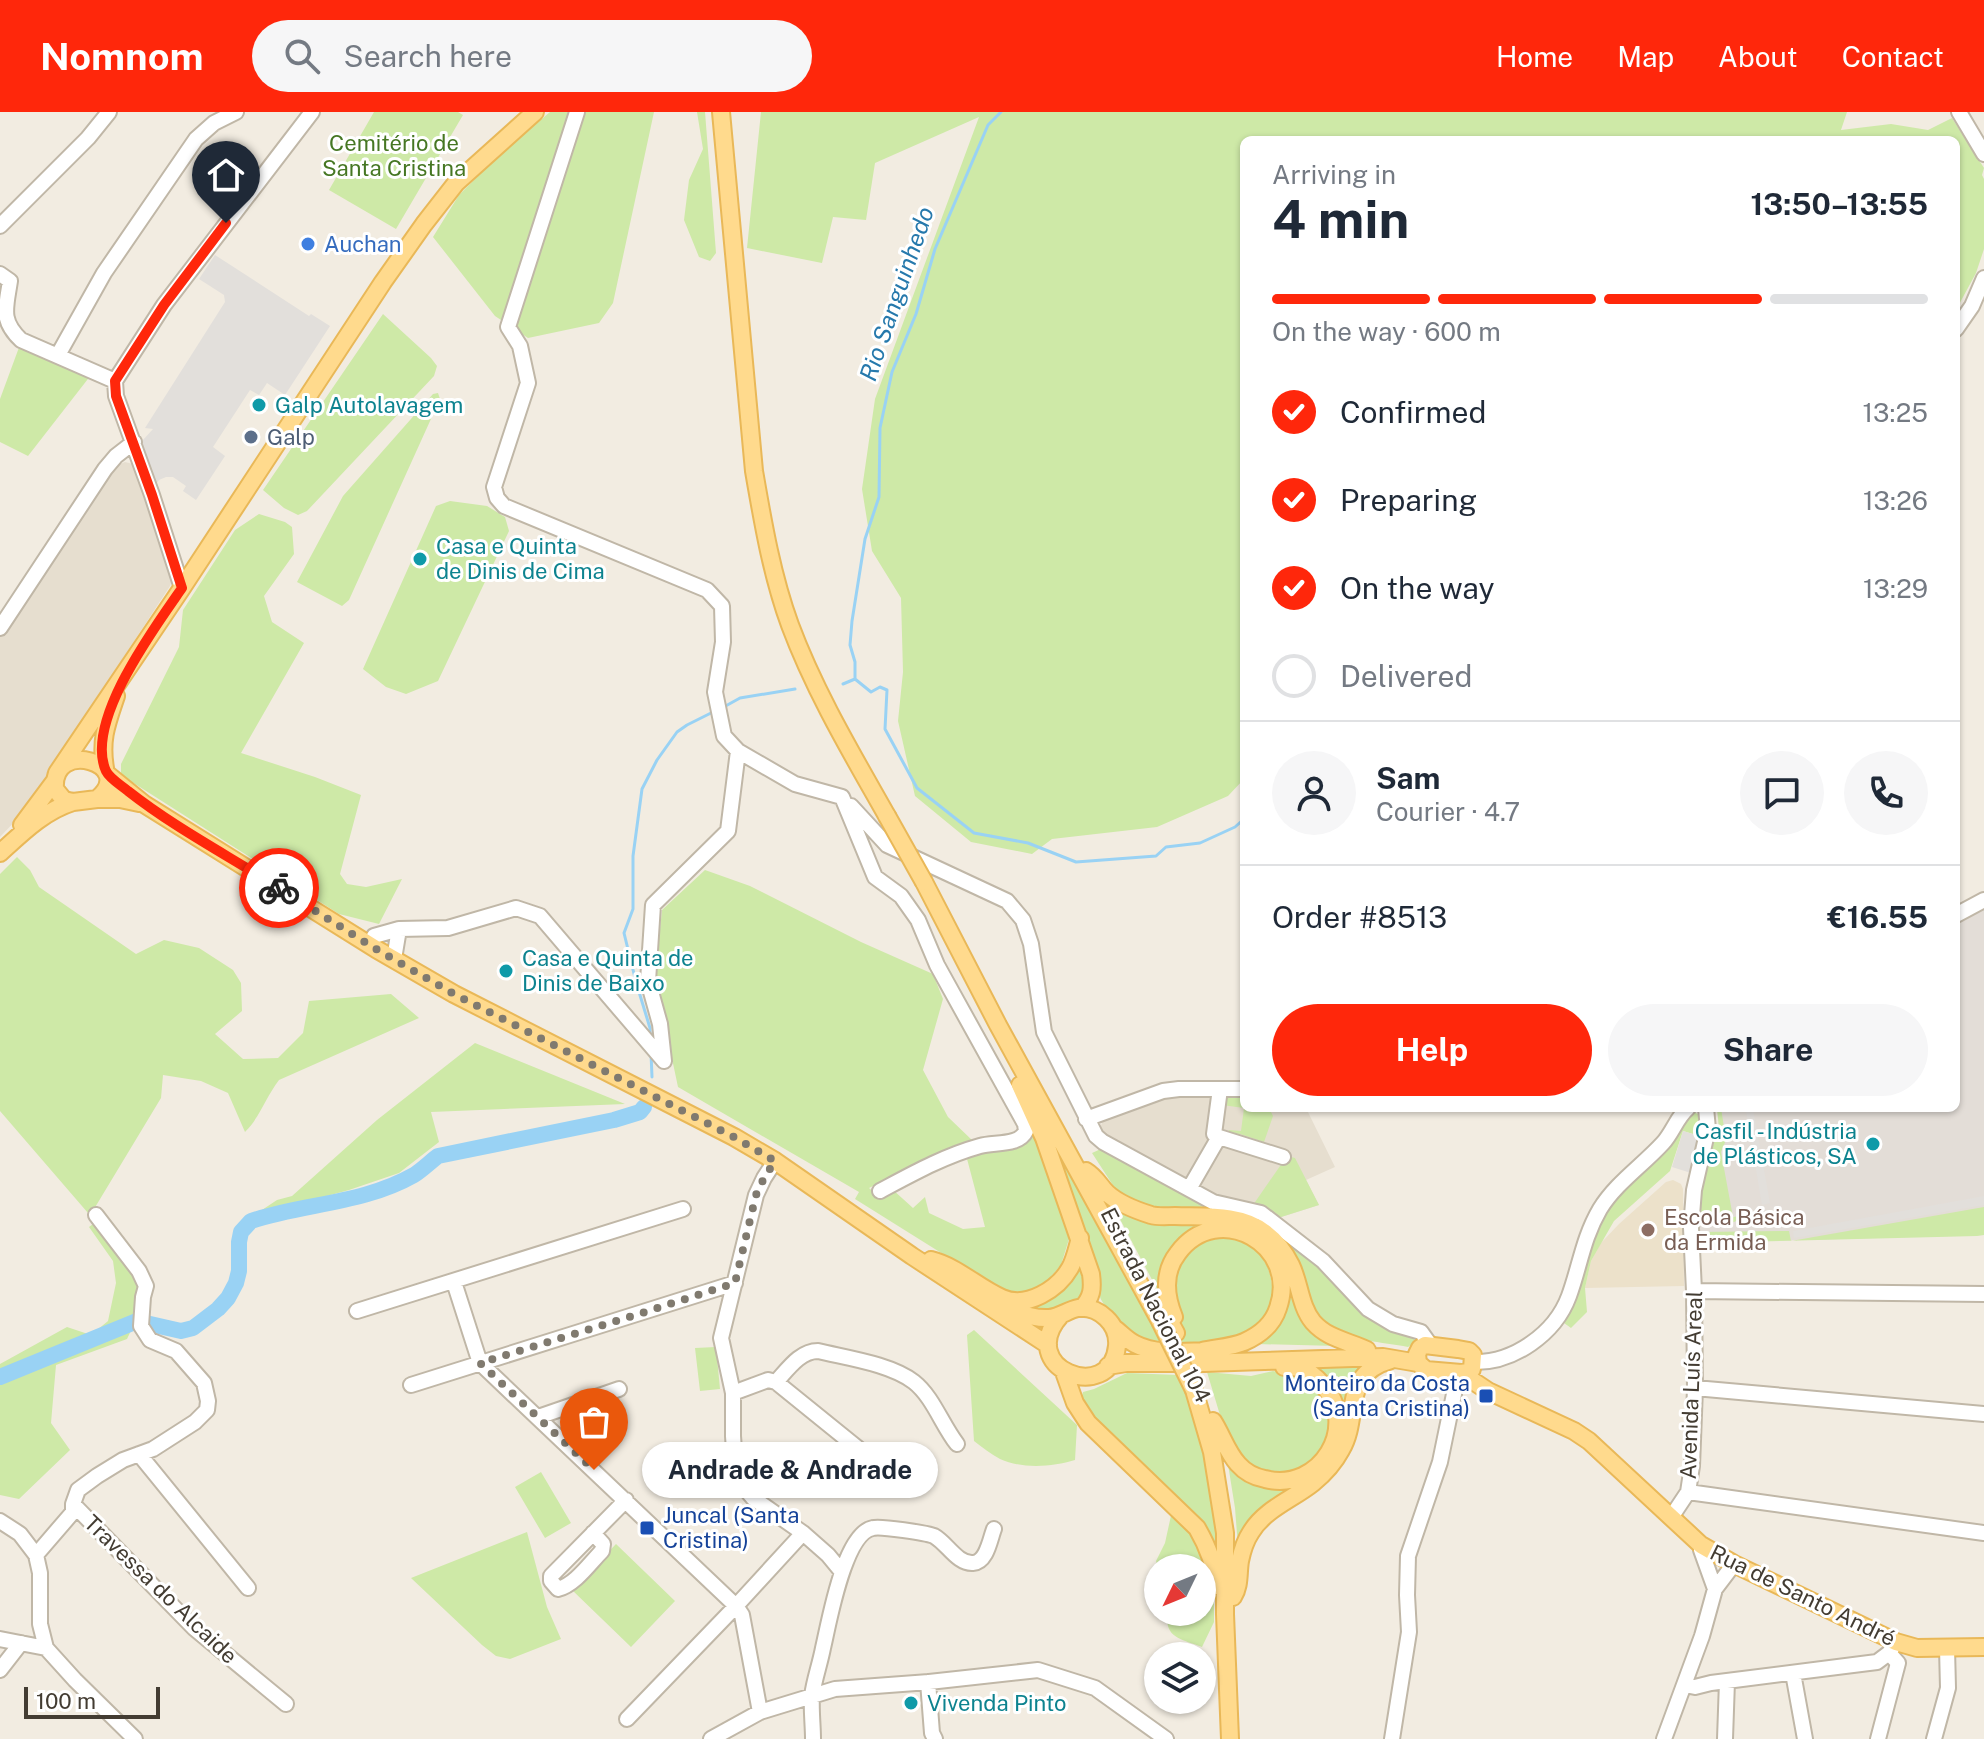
<!DOCTYPE html>
<meta charset="utf-8">
<style>
:root{--surface:#fff;--page:#f6f6f7;--text:#1f2937;--muted:#747a83;--line:#e0e1e3;--accent:#ff270b}
body{margin:0;font-family:"Public Sans",sans-serif;background:var(--page);color:var(--text);height:100vh;display:flex;flex-direction:column;font-size:30px;white-space:nowrap}
*{box-sizing:border-box;margin:0}
p{font-size:26px;color:var(--muted)}
.icon{flex:none;width:44px;height:44px;fill:none;stroke:currentColor;stroke-width:2;stroke-linecap:round;stroke-linejoin:round}
.map{position:relative;flex:1;overflow:hidden}
.sheet{position:absolute;left:1240px;top:24px;width:720px;height:976px;display:flex;flex-direction:column;background:var(--surface);border-radius:12px;box-shadow:0 2px 6px #0004}
.sheet>*{flex:none}
.needle{width:52px;rotate:227deg}
.fabs{position:absolute;left:1144px;top:1442px;display:grid;gap:16px}
.fabs a{display:grid;place-items:center;width:72px;height:72px;border-radius:50%;background:var(--surface);box-shadow:0 2px 6px #0004;font-size:40px}
.scale{position:absolute;left:24px;bottom:20px;width:136px;box-sizing:border-box;padding-left:8px;border:4px solid #433c32;border-top:0;font-size:22px;line-height:28px;white-space:nowrap;color:#433c32;-webkit-text-stroke:6px #fff;paint-order:stroke}
.pin{position:absolute;display:grid;place-items:center;width:68px;height:68px;color:#fff;margin:-82px -34px;border-radius:50% 50% 50% 0;rotate:-45deg;box-shadow:0 0 8px #0007}
.pin .icon{rotate:45deg}
.courier{position:absolute;display:grid;place-items:center;width:80px;height:80px;margin:-40px;border:6px solid #ff270b;border-radius:50%;background:#fff;color:#222;box-shadow:0 2px 10px #0007}
.bubble{position:absolute;height:56px;border-radius:28px;background:var(--surface);box-shadow:0 2px 6px #0004;font-size:26px;font-weight:700;line-height:56px;text-align:center}
.head em{font-style:normal;font-weight:700}
.head div{display:flex;flex-direction:column-reverse}
.head{display:flex;align-items:center;justify-content:space-between;height:136px;padding:0 32px}
h1{font-size:52px;font-weight:700;line-height:60px}
.bar{display:grid;grid-template-columns:repeat(4,1fr);gap:12px 8px;align-content:center;height:96px;padding:0 32px}
.bar i{height:10px;border-radius:6px;background:var(--line)}
.bar .on{background:var(--accent)}
.bar p{grid-column:span 4}
.line{display:flex;align-items:center;gap:20px;padding:0 32px;border-top:2px solid var(--line)}
.line div{flex:1}
.round{display:grid;place-items:center;flex:none;width:84px;height:84px;border-radius:42px;background:var(--page)}
ol{padding:0 32px;list-style:none}
li{display:flex;align-items:center;gap:24px;height:88px}
li p{margin-inline-start:auto}
li .icon{padding:8px;border-radius:50%;background:var(--accent);color:#fff;stroke-width:4}
li:last-child{color:var(--muted)}
li i{width:44px;height:44px;border:4px solid var(--line);border-radius:50%}
.cta{display:flex;gap:16px;margin-top:auto;padding:16px 32px}
.cta a{flex:1;height:92px;border-radius:48px;background:var(--accent);color:#fff;font-size:32px;font-weight:700;line-height:92px;text-align:center}
.cta a+a{background:var(--page);color:var(--text)}
header{display:flex;align-items:center;gap:48px;box-sizing:border-box;height:112px;padding:0 40px;background:var(--accent);color:#fff}
header strong{font-size:38px}
nav{display:flex;gap:44px;margin-inline-start:auto;font-size:28px}
.search{width:560px;height:72px;background:var(--page);display:flex;align-items:center;gap:20px;box-sizing:border-box;padding:0 28px;border-radius:44px;color:var(--muted);font-size:30px}
.map>svg:first-child{display:block}
.residential{fill:#e6decf}
.industrial{fill:#e3ddd7}
.education{fill:#ece1ca}
.green{fill:#cee9a7}
.parking{fill:#e2dfdb}
.lines{fill:none;stroke-linecap:round;stroke-linejoin:round}
.stream{stroke:#99d2f4;stroke-width:3}
.river{stroke:#99d2f4;stroke-width:16}
.minor-casing{stroke:#c0b7a7;stroke-width:18}
.major-casing{stroke:#e9b858;stroke-width:20}
.minor{stroke:#fff;stroke-width:14}
.major{stroke:#ffda8d;stroke-width:16}
.major-bridge-casing{stroke:#e9b858;stroke-width:20;stroke-linecap:butt}
.major-bridge{stroke:#ffda8d;stroke-width:16}
.done{stroke:#807a6f;stroke-width:8;stroke-dasharray:0 14.4}
.route{stroke:#ff270b;stroke-width:10}
.shop-dot{fill:#3f7fe0;stroke:#fff;stroke-width:3}
.culture-dot{fill:#0f9aa8;stroke:#fff;stroke-width:3}
.service-dot{fill:#5c6f8a;stroke:#fff;stroke-width:3}
.education-dot{fill:#8d6e63;stroke:#fff;stroke-width:3}
.transit-dot{fill:#1a4fb4;stroke:#fff;stroke-width:3}
.labels{text-anchor:middle;stroke-width:6;stroke-linejoin:round;paint-order:stroke}
.park-label{font-size:22px;fill:#467723;stroke:#fff}
.shop-label{font-size:22px;fill:#366cbe;stroke:#fff;text-anchor:start}
.culture-label{font-size:22px;fill:#0d838f;stroke:#fff;text-anchor:start}
.service-label{font-size:22px;fill:#4e5e75;stroke:#fff;text-anchor:start}
.education-label{font-size:22px;fill:#785e54;stroke:#fff;text-anchor:start}
.street-label{font-size:22px;fill:#433c32;stroke:#fff}
.transit-label{font-size:22px;fill:#164399;stroke:#fff;text-anchor:end}
.water-label{font-size:24px;font-style:italic;fill:#2679ac;stroke:#fff}
</style>
<header>
<strong>Nomnom</strong>
<div class="search"><svg class="icon" aria-label="search" viewBox="0 0 24 24"><circle cx="10" cy="10" r="6"/><path d="M15 15l6 6"/></svg>Search here</div>
<nav><a>Home</a><a>Map</a><a>About</a><a>Contact</a></nav>
</header>
<div class="map">
<svg width="1984" height="1627" viewBox="0 0 1984 1627">
<rect width="100%" height="100%" fill="#f2ece1"/>
<path class="residential" d="M125,350l8,2 7,9 32,106 -2,7 -138,212 -14,20 -18,19v-201l112,-168z
M1215,982l29,2v12h62l29,59 -29,13 13,25 -41,13 -21,-13 -60,-14 -92,-52 -5,-11 4,-10 54,-21z"/>
<path class="industrial" d="M1984,797v326l-284,8 -2,-54 21,-61 -2,-20h239v-184z"/>
<path class="education" d="M1673,1068l8,4 2,5 1,97 -99,2 6,-27 10,-18 18,-19 47,-42z"/>
<path class="green" d="M374,0h84l5,3 -67,114 -67,-39z
M550,0h104l-41,191 -14,20 -71,15 -33,-22 -62,-79 26,-42 37,-37z
M697,0h8l11,141 -6,8 -11,-4 -15,-37 5,-40 14,-31z
M761,0h1086l-6,18 50,-6 37,6 24,-12 32,50 -2,7 2,4v70l-8,24 -20,37v-170h-712v639l-16,17 -71,31 -105,12 -20,15 -61,-12 -56,-46 -17,-75 5,-49 -2,-74 -29,-47 -10,-62 13,-90 104,-282 -104,46 -9,57 -33,-3 -11,46 -75,-15z
M383,202l48,44 6,8 -3,10 -127,135 -9,4 -14,-7 -21,-18z
M21,230l70,33 -63,81 -28,-14v-43z
M438,281l2,6 -91,201 -7,6 -45,-24 46,-86 90,-102z
M450,389l37,5 18,11 4,14 -71,150 -32,13 -20,-7 -23,-18 73,-163z
M259,402l26,8 7,5 2,27 -30,42 8,26 32,21 -63,110 74,24 46,18 -21,79 7,10 19,3 36,-8 -23,45 -40,-10 -218,-139v-11l58,-117 4,-37 52,-80z
M17,745l13,13 9,17 97,67 28,-14 35,8 34,22 8,13 1,28 -27,23 28,25 35,-1 25,-25 6,-32 82,-7 28,24 -140,62c-13,17 -19,37 -34,52l-17,-39 -27,-12 -38,-6 -2,23 -70,116 -3,-1 -88,-102v-237z
M705,758l45,16 111,56 72,32 10,25 -20,71 25,47 26,25 -40,13 -65,33 8,7 15,-6 21,19 12,-11 4,16 34,16 22,-2 -19,-72 67,-21 36,105 -8,26 -13,15 -11,8 -16,6 -19,-3 -147,-92 4,-7 -181,-105 -23,-109 7,-68z
M475,931l150,61 -194,8 8,30 -40,31 -50,17 -96,26 24,-16 15,-4 85,-76z
M1223,983l21,1v12h25l4,8 -9,26 -24,-8 -1,5 -11,-3 1,-6 12,1 3,-23 -22,-3z
M1032,987l119,217 22,-13 4,-42 30,-24c10,0 23,-1 31,1 34,11 47,65 19,87 -10,8 -22,14 -34,16 -13,3 -68,3 -80,0 -9,-3 -41,-35 -43,-44 -1,-5 0,-13 -1,-18z
M1717,996h4l5,32 -5,12 12,65 7,-1v3l-6,3 -32,1 -3,-3 -1,-31 21,-61z
M1694,1000l7,4 2,21 -20,-6 -13,40 -56,50 -23,40 -6,27 2,24 -16,16 -7,-5c19,-34 19,-70 39,-103 9,-16 21,-31 35,-43 13,-12 30,-23 39,-39 3,-7 6,-16 8,-23z
M1103,1036l155,68 155,118 2,8 -7,5c-25,-5 -59,-6 -81,-21 -16,-12 -32,-60 -40,-80l-76,-36 -50,-2 -13,-2 -15,-6 -15,-7 -26,-40z
M1287,1044l8,2 24,47 -41,13 -25,-13z
M1113,1094l118,18c-9,1 -18,1 -27,3 -31,6 -43,37 -45,66z
M1984,1095v28l-7,1 -277,7v-11l89,-1 2,10z
M93,1112l48,59 -3,33 -11,23 -71,26 -5,58 19,27 -51,49 -19,-4v-131l67,-37 24,8 17,-14 8,-38 -3,-22 -24,-34z
M1080,1149l5,15v16l-11,9 -29,11 -27,-4z
M1285,1157l52,77 -80,-2z
M974,1218l103,95 -2,35c-23,7 -53,9 -75,-1 -9,-5 -18,-12 -26,-18l-7,-106z
M716,1235l4,42 -20,2 -5,-43z
M1368,1254l-23,63 -40,-62z
M1273,1259l27,6 17,15 9,14 3,16 -4,17 -6,14 -12,11 -16,8 -15,4 -18,-3 -29,-28 -22,-73 44,4z
M1127,1261l51,2 24,64 12,63 5,65 -4,-13 -124,-131 -10,-24 2,-7 11,-3z
M1227,1346l11,14 61,11 -61,64 -3,-39z
M541,1360l30,51 -26,15 -30,-51z
M1172,1399l24,27 18,54v30l-12,25c-20,-8 -39,-9 -34,-35h34v-44h-44l-2,-7 9,-18z
M527,1420l20,75 14,32 -51,20 -14,-3 -14,-11 -71,-67z
M616,1432l59,57 -44,46 -59,-57z"/>
<path class="parking" d="M215,143l94,61 2,-2 19,12 -45,69 -18,-12 -8,12 -9,-5 -37,57 12,9 -29,44 -13,-9 3,-5 -13,-9h-7l-7,3 -5,7 -18,-49 7,2 10,-11 -8,-1 80,-126 -1,-7 -25,-16z
M1753,997l17,94 -8,2 -16,-94z
M1683,1019l20,6 -12,36 -19,-6z
M1984,1084v9l-190,33 -1,-7z"/>
<g class="lines">
<path class="stream" d="M855,567l16,13 9,-5 7,3 -2,39 32,59 57,45 54,10 48,19 80,-6 10,-9 34,-4 35,-16 9,-8
M843,572l12,-5v-17l-5,-17 2,-24 13,-82 14,-42 1,-69 12,-56 24,-58 19,-65 53,-124 13,-13
M722,596l18,-10 55,-9
M650,925v-9l-14,-46 -12,-49 9,-24v-53l9,-67 15,-29 20,-28 10,-7 28,-14
M651,941l1,24"/>
<path class="river" d="M0,1265l137,-56 44,10 12,-3 25,-19 10,-11 8,-15 3,-12v-29l2,-10 10,-11c54,-18 112,-17 163,-46 8,-5 16,-13 24,-19l176,-36 26,-8 4,-5"/>
<defs>
<path id="minor" d="M577,0l-69,215 12,19 8,37 -34,104 3,11 7,8 203,84 15,16 1,36 -8,50 9,44 14,15 57,33 47,13 33,80 26,19 17,24 19,45 88,159 1,7c-7,15 -31,11 -46,15 -36,10 -68,28 -100,45
M1959,0l25,42
M0,114l88,-88 21,-26
M0,162l10,7c-4,27 -10,39 11,59l94,41
M1956,217l16,-23 12,-28
M58,243l46,-82 92,-134 18,-16 22,-11
M115,269l49,-76 148,-193
M115,269l1,15 36,99 30,93
M0,516l105,-159 11,-13 18,-14
M851,694l36,39 120,56 16,19 8,24 13,88 52,104 7,6 110,60 48,11 62,48 45,48 25,15 28,8 10,14
M1956,803l28,-15
M370,833l4,-9 25,-7 49,-1 68,-20 24,8 124,145
M394,847l5,-30
M664,949l-4,-37 -12,-43 5,-76 75,-74 10,-80
M1086,1007l77,-28 16,-2h65
M1214,1022l6,-45
M775,1049l-11,17 -8,17 -35,143 12,55v43l2,28 7,21 11,13 50,35 25,22 14,17
M1189,1077l30,-52 64,20
M454,1170l26,81 256,243 6,9 18,97
M1694,1179l290,3
M357,1199l326,-102
M1474,1250c39,1 81,-28 95,-66 11,-30 14,-58 31,-87 16,-26 43,-44 63,-66 10,-11 14,-26 25,-35
M776,1270c12,-13 24,-31 42,-31 29,7 73,13 96,31 19,15 28,43 43,62
M411,1273c108,-35 216,-67 324,-102
M1695,1276l289,26
M733,1281l35,-13 8,2 89,72
M538,1305l81,-28
M139,1342l109,134
M1688,1380l296,41
M73,1392l121,124 92,76
M1672,1404l16,-24 4,-26 3,-78 -1,-97 -3,-63 3,-38 14,-61 -2,-21
M0,1409l20,13 16,21 4,18v51l6,24 29,32 60,59
M593,1421l10,11 -1,7c-12,12 -27,34 -44,38l-7,-8v-5l75,-76
M1701,1433v5l14,39
M36,1443l37,-43v-8l5,-14 19,-14 26,-16 30,-11 42,-27 12,-12 1,-9 -4,-18 -28,-32 -26,-11 -9,-14 2,-29 3,-11 -7,-15 -43,-56
M0,1527l46,9
M0,1558l21,-27
M1793,1561l12,66
M928,1570l4,51 3,6
M1685,1573l10,2 16,-4 166,-21 12,-9 7,-11
M627,1607l109,-113 67,-73
M711,1627l49,-27 75,-23 94,-7 109,-12 57,18 71,51
M813,1627c0,-14 -2,-29 -1,-43 2,-16 8,-32 11,-48 6,-25 21,-115 50,-120 8,-2 53,5 61,8 13,7 23,28 39,27 14,-1 17,-24 21,-34
M1392,1627l17,-107 -2,-37 1,-39 32,-94 14,-68 -2,-21
M1664,1627l38,-103 13,-47 19,-25
M1725,1627l2,-58
M1878,1627l20,-76 -9,-10
M1934,1627l14,-51 -1,-40"/>
<path id="major" d="M721,0l33,359c9,52 18,105 36,154 25,67 62,129 97,191
M105,656c-5,-29 2,-45 11,-72
M57,661l125,-185 201,-306 41,-58 32,-41 79,-71
M107,662l37,30 232,145 78,45 280,143 41,24 137,95 136,89
M97,687c42,-35 -46,-62 -42,-10l9,11 9,2 24,-3h23l19,4
M22,713l32,-43
M0,741c22,-20 44,-42 73,-51
M924,770l74,143 162,296
M1020,973l24,53 47,136c2,15 1,23 -9,34
M1086,1059c10,6 13,14 21,22 12,11 28,17 44,22 7,2 16,1 24,1 29,1 65,-3 89,16 11,8 21,21 27,33 9,19 9,41 22,57 15,17 35,19 54,28
M931,1148c27,7 46,27 71,38 25,11 56,-9 68,-30 5,-9 7,-20 10,-30
M1161,1194l15,27
M1007,1196c13,6 27,11 42,10 11,-1 19,-8 29,-10 21,-2 41,16 39,38 -6,60 -104,22 -56,-31
M1174,1205c-9,-22 -11,-45 4,-64 40,-54 122,-8 100,55 -5,16 -18,27 -34,34 -12,5 -28,6 -42,9
M1114,1216c7,5 13,12 21,16 23,12 52,7 76,7
M1418,1251l-1,-9 3,-6 5,-3 33,4 11,2 4,4 -1,14
M1108,1254l18,-3h78l179,-6 35,6 8,7 35,3 7,-1 3,-2
M1064,1260l11,31 13,20 109,105c11,19 18,37 20,58
M1461,1261l27,18 86,40 15,10 112,104 33,19 162,78 21,6 67,-1
M1194,1278l18,62 13,81v81l5,125
M1213,1309c9,14 14,31 25,43 7,8 16,13 27,15 55,14 96,-53 57,-95 -5,-6 -12,-12 -20,-15 -5,-2 -13,-2 -18,-2
M1233,1485c7,-11 5,-24 7,-36 2,-10 5,-20 11,-29 14,-23 42,-33 62,-49 11,-9 21,-20 28,-33 20,-34 -1,-76 50,-90"/>
</defs>
<use href="#minor" class="minor-casing"/>
<use href="#major" class="major-casing"/>
<use href="#minor" class="minor"/>
<use href="#major" class="major"/>
<defs>
<path id="major-bridge" d="M887,704l37,66
M1160,1209l34,69"/>
</defs>
<use href="#major-bridge" class="major-bridge-casing"/>
<use href="#major-bridge" class="major-bridge"/>
</g>
<g class="lines">
<path class="done" d="M279,776l97,61 78,45 280,143 41,24 -11,17 -8,17 -21,88 -93,30 -162,50 114,107"/>
<path class="route" d="M226,111l-62,82 -49,76 1,15 36,99 30,93c-27,39 -98,134 -76,183 4,8 15,14 22,20 47,37 101,65 151,97"/>
</g>
<circle class="shop-dot" cx="308" cy="132" r="8"/>
<g class="culture-dot">
<circle cx="259" cy="293" r="8"/>
<circle cx="420" cy="447" r="8"/>
<circle cx="506" cy="859" r="8"/>
<circle cx="1873" cy="1032" r="8"/>
<circle cx="911" cy="1591" r="8"/>
</g>
<circle class="service-dot" cx="251" cy="325" r="8"/>
<circle class="education-dot" cx="1648" cy="1118" r="8"/>
<g class="transit-dot">
<rect x="1478" y="1276" width="16" height="16" rx="4"/>
<rect x="639" y="1408" width="16" height="16" rx="4"/>
</g>
<g class="labels">
<g class="park-label">
<text x="394" y="39">Cemitério de<tspan x="394" dy="25">Santa Cristina</tspan></text>
</g>
<g class="shop-label">
<text x="324" y="140">Auchan</text>
</g>
<g class="culture-label">
<text x="275" y="301">Galp Autolavagem</text>
<text x="436" y="442">Casa e Quinta<tspan x="436" dy="25">de Dinis de Cima</tspan></text>
<text x="522" y="854">Casa e Quinta de<tspan x="522" dy="25">Dinis de Baixo</tspan></text>
<text x="1857" y="1027" text-anchor="end">Casfil - Indústria<tspan x="1857" dy="25">de Plásticos, SA</tspan></text>
<text x="927" y="1599">Vivenda Pinto</text>
</g>
<g class="service-label">
<text x="267" y="333">Galp</text>
</g>
<g class="education-label">
<text x="1664" y="1113">Escola Básica<tspan x="1664" dy="25">da Ermida</tspan></text>
</g>
<g class="street-label">
<text transform="translate(1156 1193) rotate(63)" y="8">Estrada Nacional 104</text>
<text transform="translate(1691 1273) rotate(-88)" y="8">Avenida Luís Areal</text>
<text transform="translate(161 1477) rotate(44)" y="8">Travessa do Alcaide</text>
<text transform="translate(1803 1483) rotate(26)" y="8">Rua de Santo André</text>
</g>
<g class="transit-label">
<text x="1470" y="1279">Monteiro da Costa<tspan x="1470" dy="25">(Santa Cristina)</tspan></text>
<text x="663" y="1411" text-anchor="start">Juncal (Santa<tspan x="663" dy="25">Cristina)</tspan></text>
</g>
<g class="water-label">
<text transform="translate(897 182) rotate(-71)" y="8">Rio Sanguinhedo</text>
</g>
</g>
</svg>
<div class="fabs">
<a><svg class="needle" viewBox="-14 -14 28 28"><path d="M0-13l5 13h-10z" fill="#e53935"/><path d="M0 13l5-13h-10z" fill="#747a83"/></svg></a>
<a><svg class="icon" aria-label="layers" viewBox="0 0 24 24"><path d="M12 4l9 5-9 5-9-5zM3 14l9 5 9-5"/></svg></a>
</div>
<div class="scale">100 m</div>
<div class="pin" style="left:594px;top:1358px;background:#ea580c"><svg class="icon" aria-label="bag" viewBox="0 0 24 24"><path d="M5 8h14l-1 12H6zM9 8a3 3 0 0 1 6 0"/></svg></div>
<div class="pin" style="left:226px;top:111px;background:#1f2937"><svg class="icon" aria-label="home" viewBox="0 0 24 24"><path d="M3 11l9-7 9 7M6 9v11h12V9"/></svg></div>
<div class="courier" style="left:279px;top:776px"><svg class="icon" aria-label="bike" viewBox="0 0 24 24"><circle cx="6" cy="16" r="4"/><circle cx="18" cy="16" r="4"/><path d="M6 16l4-8h5l3 8M10 8l3 8H6M13 5h3"/></svg></div>
<div class="bubble" style="left:642px;top:1330px;width:296px">Andrade &amp; Andrade</div>
<section class="sheet">
<div class="head"><div><h1>4 min</h1><p>Arriving in</p></div><em>13:50–13:55</em></div>
<div class="bar"><i class="on"></i><i class="on"></i><i class="on"></i><i></i><p>On the way · 600 m</p></div>
<ol>
<li><svg class="icon" aria-label="check" viewBox="0 0 24 24"><path d="M5 12l5 5 9-10"/></svg>Confirmed<p>13:25</p></li>
<li><svg class="icon" aria-label="check" viewBox="0 0 24 24"><path d="M5 12l5 5 9-10"/></svg>Preparing<p>13:26</p></li>
<li><svg class="icon" aria-label="check" viewBox="0 0 24 24"><path d="M5 12l5 5 9-10"/></svg>On the way<p>13:29</p></li>
<li><i></i>Delivered</li>
</ol>
<div class="line" style="height:144px"><a class="round"><svg class="icon" aria-label="person" viewBox="0 0 24 24"><circle cx="12" cy="8" r="4"/><path d="M4 21q1-7 8-7t8 7"/></svg></a><div><b>Sam</b><p>Courier · 4.7</p></div><a class="round"><svg class="icon" aria-label="chat" viewBox="0 0 24 24"><path d="M4 5h16v11H9l-5 4z"/></svg></a><a class="round"><svg class="icon" aria-label="phone" viewBox="0 0 24 24"><path d="M5 4h4l2 5-3 2q2 4 5 5l2-3 5 2v4C11 20 4 13 5 4z"/></svg></a></div>
<div class="line" style="height:104px"><div>Order #8513</div><b>€16.55</b></div>
<div class="cta"><a>Help</a><a>Share</a></div>
</section>
</div>
